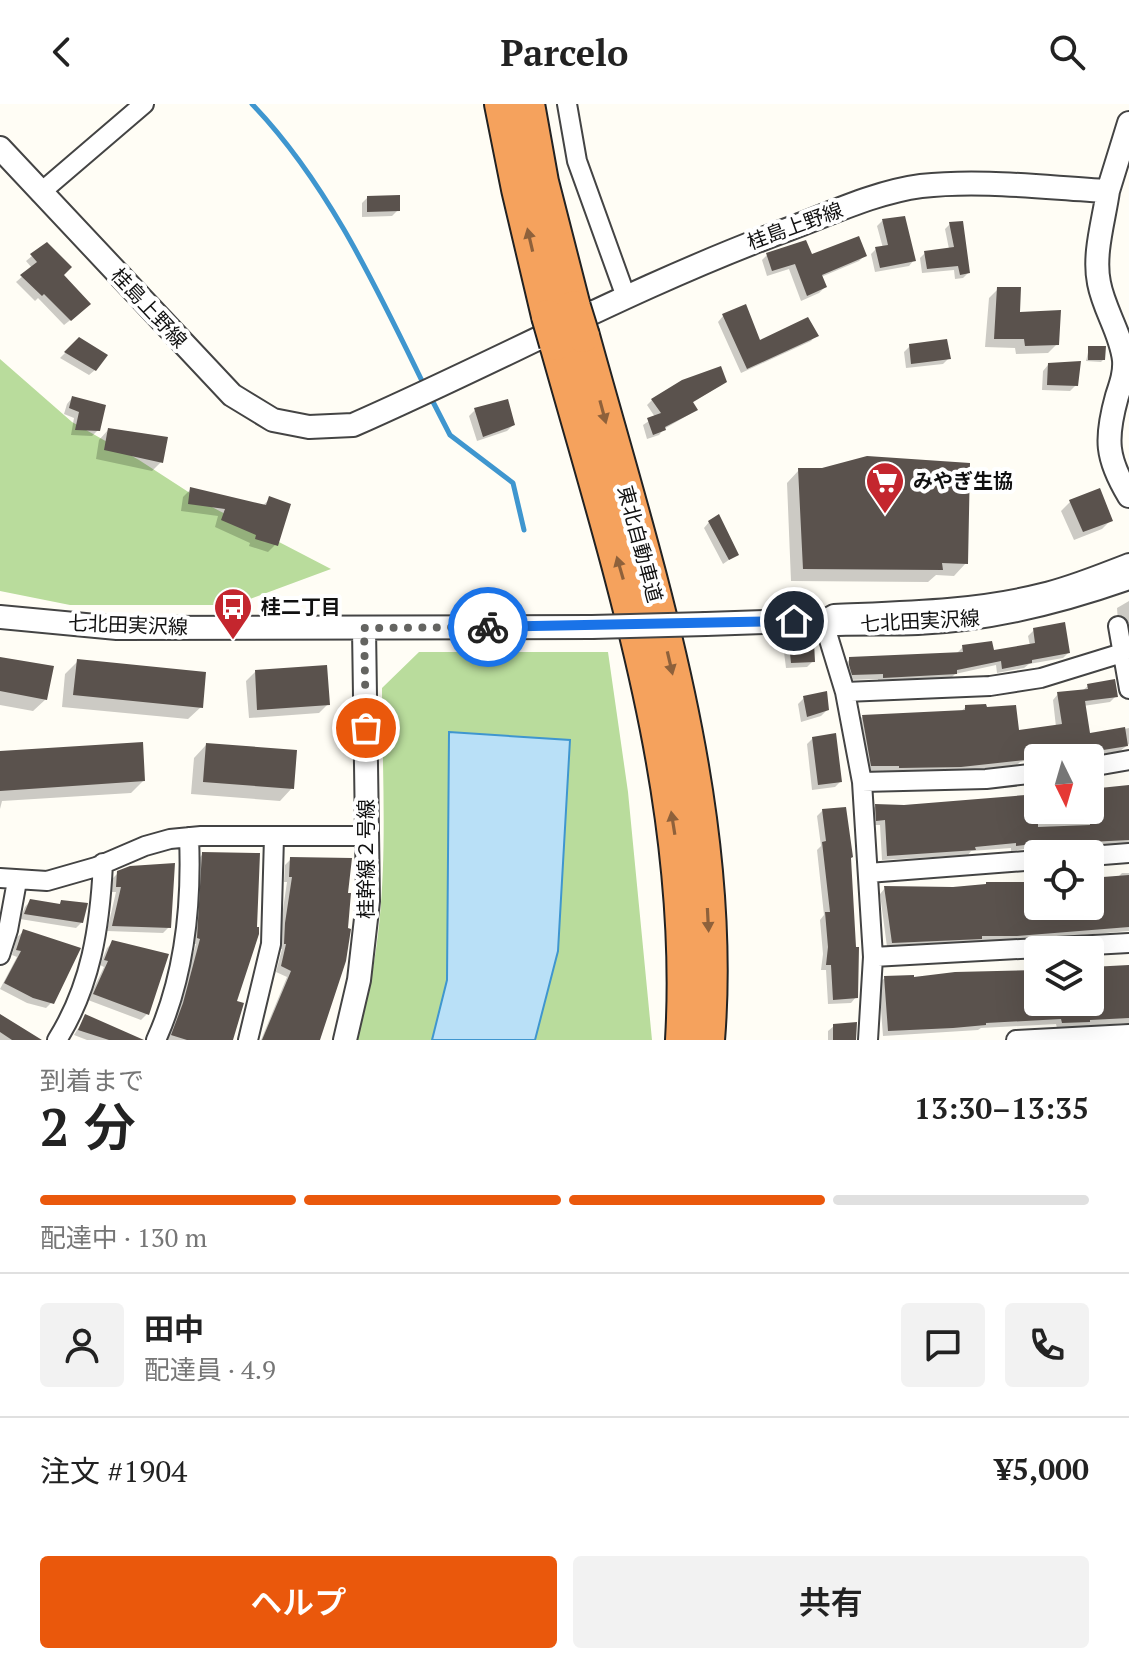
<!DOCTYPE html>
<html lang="ja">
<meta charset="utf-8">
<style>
:root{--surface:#fff;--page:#f2f2f2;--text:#222;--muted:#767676;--line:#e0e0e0;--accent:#ea580c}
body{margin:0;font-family:"PT Serif","Noto Sans JP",serif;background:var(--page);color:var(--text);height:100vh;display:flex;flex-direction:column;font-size:30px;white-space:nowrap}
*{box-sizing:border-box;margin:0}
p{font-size:26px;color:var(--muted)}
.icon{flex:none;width:44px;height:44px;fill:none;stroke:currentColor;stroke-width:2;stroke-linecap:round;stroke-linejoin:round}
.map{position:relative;height:936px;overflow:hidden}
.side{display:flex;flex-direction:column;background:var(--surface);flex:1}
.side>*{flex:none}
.needle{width:52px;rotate:175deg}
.controls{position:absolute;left:1024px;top:640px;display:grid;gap:16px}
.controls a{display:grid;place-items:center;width:80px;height:80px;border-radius:8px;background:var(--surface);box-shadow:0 8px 32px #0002;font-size:40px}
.pin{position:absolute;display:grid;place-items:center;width:68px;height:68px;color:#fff;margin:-34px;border:4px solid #fff;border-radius:50%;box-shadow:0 2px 8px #0007}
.courier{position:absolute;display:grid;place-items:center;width:80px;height:80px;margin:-40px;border:6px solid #1a73e8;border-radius:50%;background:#fff;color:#222;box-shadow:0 2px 10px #0007}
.summary em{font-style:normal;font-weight:600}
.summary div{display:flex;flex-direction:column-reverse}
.summary{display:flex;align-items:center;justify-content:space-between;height:136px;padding:0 40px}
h1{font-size:52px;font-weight:600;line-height:60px}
.bar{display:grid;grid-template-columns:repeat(4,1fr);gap:12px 8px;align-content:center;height:96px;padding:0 40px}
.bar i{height:10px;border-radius:6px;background:var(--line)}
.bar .active{background:var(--accent)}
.bar p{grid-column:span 4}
.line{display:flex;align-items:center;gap:20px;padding:0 40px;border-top:2px solid var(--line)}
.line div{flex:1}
.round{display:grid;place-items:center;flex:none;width:84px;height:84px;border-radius:8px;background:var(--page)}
.cta{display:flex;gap:16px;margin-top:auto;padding:16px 40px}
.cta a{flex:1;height:92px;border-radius:8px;background:var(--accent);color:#fff;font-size:32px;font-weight:600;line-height:92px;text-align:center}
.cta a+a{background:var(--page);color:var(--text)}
header{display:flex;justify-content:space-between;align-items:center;height:104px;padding:0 40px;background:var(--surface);font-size:36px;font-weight:600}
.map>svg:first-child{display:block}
.forest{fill:#b9dc9c}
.water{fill:#b9e0f7;stroke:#3f96cf;stroke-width:2}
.shadow{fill:#0003}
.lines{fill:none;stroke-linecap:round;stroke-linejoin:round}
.stream{stroke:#3f96cf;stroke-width:5}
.building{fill:#5a524d}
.minor-casing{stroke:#444;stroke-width:22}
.tertiary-casing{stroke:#444;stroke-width:26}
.motorway-casing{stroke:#222;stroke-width:36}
.minor{stroke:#fff;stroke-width:18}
.tertiary{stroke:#fff;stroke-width:22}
.motorway{stroke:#f5a25d;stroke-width:32}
.tertiary-bridge-casing{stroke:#444;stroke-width:26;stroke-linecap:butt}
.motorway-bridge-casing{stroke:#222;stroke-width:36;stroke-linecap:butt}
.tertiary-bridge{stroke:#fff;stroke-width:22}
.motorway-bridge{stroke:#f5a25d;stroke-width:32}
.oneway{fill:#8e613b}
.done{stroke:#646461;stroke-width:8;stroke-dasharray:0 14.4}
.route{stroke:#1a73e8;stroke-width:10}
.labels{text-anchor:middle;stroke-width:8;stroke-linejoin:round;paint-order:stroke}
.street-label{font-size:20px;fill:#111;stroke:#fff}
.poi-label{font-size:20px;font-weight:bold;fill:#111;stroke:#fff;text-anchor:start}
</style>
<header><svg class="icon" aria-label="back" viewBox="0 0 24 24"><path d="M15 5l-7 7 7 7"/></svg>Parcelo<svg class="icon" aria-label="search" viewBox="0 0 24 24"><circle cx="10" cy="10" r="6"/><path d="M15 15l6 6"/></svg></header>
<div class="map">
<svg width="1129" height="936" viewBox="0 0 1129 936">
<rect width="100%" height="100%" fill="#fffdf5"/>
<path class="forest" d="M0,255l72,63 67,38 71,46 121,63 -97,36h-164l-70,-14z
M419,548h189l20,140 24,248h-298c40,-111 28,-235 28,-352z"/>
<path class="water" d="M449,628l121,8 -12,211 -23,89h-103l15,-60z"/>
<path class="shadow" d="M367,94l31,12 -6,6 -30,1v-14z
M904,114l10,42 -5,6 -34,6 -4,-18 5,-5 7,-1 -6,-22 5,-5z
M950,120l18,49 -5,5 -8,1 -1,-9 -32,3 -2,-15 5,-5 24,-4 -4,-20z
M768,150l43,3 53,-1 -5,5 -38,16 4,10 -6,6 -18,8 -12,-32 -22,7 -5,-16z
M32,152l29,19 22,35 -19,15 -26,-27 -3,3 -19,-19 16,-14 -6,-7z
M998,185l20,26 39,29 -9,9 -32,1 -1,-6 -30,-1 4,-49z
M723,212l36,26 57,-7 -5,6 -70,32 -23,-51z
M79,235l16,31 -6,5 -29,-17z
M910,242l39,12 -6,6 -37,4 -2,-16z
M1089,244l14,12 -2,2 -15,-1z
M1048,261l28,20 -6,6 -28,-1 1,-19z
M725,278l-33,21 3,6 -5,5 -26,15 -5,6 -12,4 -4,-14 12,-8 -8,-12 5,-5z
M72,294l26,32 -6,6 -21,-1 3,-17 -10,-4 3,-10z
M475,306l38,15 -6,6 -30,10 -8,-25z
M108,326l53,32 -9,9 -56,-12 3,-19z
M799,366l167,93 -12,13 -18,-1 -8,7 -137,-1 -4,-98z
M191,385l71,17 8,-7 6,45 -8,8 -19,-6 1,-3 -35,-16 3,-11 -37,-5 2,-14z
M1070,398l41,18 -9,9 -28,11 -13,-29z
M709,418l27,33 -13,9 -19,-36z
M1129,497v22l-7,2 -4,-3 -1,-14z
M1034,526l34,23 -5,5 -34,6 -5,4 -27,5 -1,-8 -41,9 -5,5 -72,4v-4l-31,1 -3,-15 6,-6 106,-5 7,-7 29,5 38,-6 -2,-10z
M790,542l23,15 -6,6 -21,1 -2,-16z
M0,555l46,40 -13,12 -33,-6z
M78,557l123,46 -13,12 -126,-12 3,-33z
M255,568l73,32 -9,9 -70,5 -3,-37z
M1088,582l28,10 -6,6 -27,4 6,30 40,-8v16l-9,7 -28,5 -1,-5 -53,7 -18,4 -3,3 -63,7 -60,1v-2h-28l-9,-49 5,-5 98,-5 6,-5 51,25 39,-5 -3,-27 5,-6 24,-3z
M804,594l23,12 -6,6 -20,6 -3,-18z
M813,634l27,44 -5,5 -23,3 -5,-46z
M206,641l86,43 -12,13 -89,-7 3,-36z
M0,649l143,28 -12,12 -129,8 -2,8z
M1129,683v57l-83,5 -1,-3 -34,5v-3l-40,3 -3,4 -86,5 -2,-35h-9l-1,-14 6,-5 94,-3 68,-7v14h52v-20z
M823,706l33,187 -5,6 -23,1 -2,-34h-5l2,-16 -3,-34 4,-5 -7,-65 4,-4 -4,-30z
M203,750l31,148 -3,38h-64l29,-96h-4l5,-84z
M291,755l26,181h-56l26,-63 -11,-5 6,-23h-3l1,-19 7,-48h-3l1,-17z
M118,769l51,54 -6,6 -56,-2 9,-39h-5l1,-13z
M1122,769h7v58l-119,10h-33l-3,3 -87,3 -7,-53 5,-6 69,1 84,-6v23h52v-26l27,-2z
M30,797l28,5 3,-4 21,20 -6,6 -56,-9 5,-12z
M23,828l29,70 -6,6 -19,-5 -27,-14 17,-32 -5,-2 5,-18z
M113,838l34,72 -6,6 -53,-20 16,-33 -4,-2 7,-17z
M1129,862v57l-72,5 -1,-4 -75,4 -3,2 -95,6 -4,-53 6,-5 27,2 126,-8v30h52v-33z
M0,911l35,25h-35z
M86,912l52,24h-51l-13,-5z
M834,922l20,14h-26v-9z"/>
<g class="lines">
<path class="stream" d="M252,0c76,79 125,185 173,283
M430,292l20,39 63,48 11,47"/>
</g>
<path class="building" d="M400,91v16l-33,1v-16z
M905,112l11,45 -36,7 -5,-21 13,-2 -6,-26z
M963,117l7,52 -10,2 -2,-9 -31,3 -3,-18 30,-4 -5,-25z
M859,132l8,20 -45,19 5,12 -20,9 -12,-32 -23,7 -6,-18 40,-13 6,14z
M47,138l25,25 -8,8 27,29 -20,17 -27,-27 -2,2 -22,-21 17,-13 -7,-8z
M997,183h24l-1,25 41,-2 -2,35 -34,1 -1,-7h-30z
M746,200l14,36 48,-23 11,19 -72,33 -25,-55z
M79,233l29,18 -12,16 -32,-19z
M947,235l4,20 -40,5 -2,-20z
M1088,242h18l-1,14h-17z
M1081,257l-3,25 -31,-1 1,-22z
M721,262l6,16 -34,20 5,8 -33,17 1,3 -13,5 -6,-17 14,-5 -10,-14 31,-19z
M72,292l34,9 -6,26 -25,-1 4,-18 -10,-4z
M508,295l7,26 -32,12 -9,-29z
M108,324l60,9 -5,26 -59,-13z
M867,352l103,7 -2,101 -26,-1 1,7 -140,-1 -5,-101h24z
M190,383l76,18 3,-9 22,8 -13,42 -23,-7 1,-4 -35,-15 4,-11 -37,-5z
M1100,384l13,33 -30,11 -14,-32z
M719,410l20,41 -10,5 -21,-39z
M1065,518l5,31 -38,7v3l-30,6 -1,-8 -44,9v4l-74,4v-4l-31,1 -3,-10v-8l114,-5 -1,-7 30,-4 2,9 41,-7 -2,-15z
M814,538l1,20 -24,1 -2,-19z
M0,553l54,9 -7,34 -47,-9z
M77,555l129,13 -3,36 -130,-13z
M327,561l3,40 -73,5 -2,-40z
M1115,575l3,18 -33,4 5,32 35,-6 3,19 -31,5 -1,-5 -72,11 1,3 -64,7 -62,1v-2h-28l-9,-51 103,-5v-5l21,-1 1,3 29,-2 3,25 43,-6 -5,-32 31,-3 -1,-5z
M827,587l2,19 -22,7 -4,-21z
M836,629l6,49 -24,3 -6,-48z
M143,638l2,39 -145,10v-40z
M206,639l91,7 -3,39 -91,-7z
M1129,681v55l-79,4v-2l-34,4v-3l-41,4 1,3 -89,6 -2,-36 -9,1 -1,-17 29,1 134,-11v33l52,-2v-36z
M846,703l7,50 -2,1 5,89h3l-1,51 -25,2 -2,-35h-5l2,-18 -3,-35h5l-8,-70 4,-1 -4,-32z
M202,748l58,1 -3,74h2v7l-22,67 7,2 -11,37h-46l-16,-5 12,-32 17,-64 -3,-1z
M290,753l62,1 -4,35h3l-3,35 3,1 -5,32 -26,79h-58l29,-69 -10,-5 5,-22h-2l1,-21 7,-46h-3z
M175,759l-4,65 -59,-2 9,-39h-5l1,-16 13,-5z
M1129,771v52l-112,9h-35v3l-90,4 -8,-57 69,1 33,-3v-2h52v34l11,1 41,-3v-36z
M30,795l30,5 1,-4 27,3 -5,20 -59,-9z
M23,825l58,19 -27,56 -21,-6 -29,-15 17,-32 -5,-1z
M112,836l57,14 -20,61 -56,-21 15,-33 -4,-1z
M1129,861v53l-39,2v2l-28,1 -1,-4 -75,4v2l-33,3 -65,3 -4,-55 30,-1v2l41,-5 83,-2v32h56l-3,-35z
M0,910l42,26h-30l-12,-8z
M85,910l59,26h-35l-31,-10z
M857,918l-1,18h-23v-16z"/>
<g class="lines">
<defs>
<path id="minor" d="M567,0l10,57 49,136
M40,89l104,-89
M823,516l22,72 17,90 11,175 -5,83
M823,516l11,-6c69,-3 141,-4 208,-21 30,-7 58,-19 87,-30
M829,518l9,4c27,-1 54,0 80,-1 72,-3 143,-21 211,-45
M1118,522l11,63
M845,588l145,-6 51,-8 81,-25
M1090,663l39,-7
M862,678l124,-3 52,-6
M1090,752l39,-3
M868,769l170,-13
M0,774l47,3 49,-14 49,-21 25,-7 31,-3h166
M0,851l8,-25 9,-49
M873,853l256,-14
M57,936c34,-54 43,-113 46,-177
M156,936c29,-64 36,-133 33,-203
M248,936l23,-96 3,-107
M1016,936l113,-6"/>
<path id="tertiary" d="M0,44l232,247 41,25 36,7 44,-2c146,-64 286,-141 436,-196 43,-16 87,-37 132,-43 61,-7 126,2 187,5l21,-68
M1108,87c-4,29 -15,63 -9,92 5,27 22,50 25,77 1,13 -3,24 -7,36 -12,43 -11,62 12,100
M0,513l117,11 475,-1
M706,520l117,-4
M345,936l14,-60 9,-79 -4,-273"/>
<path id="motorway" d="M501,0l17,85 30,127
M528,0l14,78 32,125
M583,232c62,225 144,468 125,704
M556,240c64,228 140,456 126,696"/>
</defs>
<use href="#minor" class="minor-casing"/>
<use href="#tertiary" class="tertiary-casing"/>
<use href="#motorway" class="motorway-casing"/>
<use href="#minor" class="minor"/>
<use href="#tertiary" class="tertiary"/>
<use href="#motorway" class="motorway"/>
<defs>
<path id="tertiary-bridge" d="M592,523l114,-3"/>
<path id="motorway-bridge" d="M574,203l9,29
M548,212l8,28"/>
</defs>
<use href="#tertiary-bridge" class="tertiary-bridge-casing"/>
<use href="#motorway-bridge" class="motorway-bridge-casing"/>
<use href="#tertiary-bridge" class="tertiary-bridge"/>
<use href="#motorway-bridge" class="motorway-bridge"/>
</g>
<defs><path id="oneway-solid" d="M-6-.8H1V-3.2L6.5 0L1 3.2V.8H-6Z" transform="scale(2)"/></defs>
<g class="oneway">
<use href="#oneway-solid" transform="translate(530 136) rotate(-103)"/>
<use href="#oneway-solid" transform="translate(603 308) rotate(75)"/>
<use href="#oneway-solid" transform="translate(620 464) rotate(-106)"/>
<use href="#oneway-solid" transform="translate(670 559) rotate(77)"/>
<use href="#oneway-solid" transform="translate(673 719) rotate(-99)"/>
<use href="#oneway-solid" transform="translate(708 816) rotate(87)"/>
</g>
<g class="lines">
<path class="done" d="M366,624l-2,-100 124,-1"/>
<path class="route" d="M488,523l306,-6"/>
</g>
<defs>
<symbol id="supermarket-pin" viewBox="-11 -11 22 30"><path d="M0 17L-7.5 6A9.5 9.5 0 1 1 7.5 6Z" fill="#c4262e" stroke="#fff"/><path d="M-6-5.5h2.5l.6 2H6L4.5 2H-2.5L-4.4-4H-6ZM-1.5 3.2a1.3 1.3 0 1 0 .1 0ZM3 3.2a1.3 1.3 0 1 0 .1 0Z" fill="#fff"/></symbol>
<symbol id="bus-pin" viewBox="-11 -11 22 30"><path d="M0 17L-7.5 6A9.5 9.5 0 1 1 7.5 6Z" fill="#c4262e" stroke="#fff"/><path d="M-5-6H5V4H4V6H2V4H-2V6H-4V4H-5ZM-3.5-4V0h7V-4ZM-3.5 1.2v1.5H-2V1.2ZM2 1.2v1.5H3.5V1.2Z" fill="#fff"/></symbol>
</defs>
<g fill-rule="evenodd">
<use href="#supermarket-pin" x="863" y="355" width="44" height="60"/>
<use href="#bus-pin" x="211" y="481" width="44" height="60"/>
</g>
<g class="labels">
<g class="street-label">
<text transform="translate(795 122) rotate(-20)" y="7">桂島上野線</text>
<text transform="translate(149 204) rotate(47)" y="7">桂島上野線</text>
<text transform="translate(640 440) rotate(75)" y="7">東北自動車道</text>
<text transform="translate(920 517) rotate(-3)" y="7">七北田実沢線</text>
<text transform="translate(128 521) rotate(2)" y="7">七北田実沢線</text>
<text transform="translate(366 755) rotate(-90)" y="7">桂幹線２号線</text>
</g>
<g class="poi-label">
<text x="913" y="384">みやぎ生協</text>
<text x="261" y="510">桂二丁目</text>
</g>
</g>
</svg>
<div class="controls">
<a><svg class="needle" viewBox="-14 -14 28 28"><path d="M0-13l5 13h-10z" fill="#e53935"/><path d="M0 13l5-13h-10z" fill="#767676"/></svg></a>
<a><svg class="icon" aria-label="locate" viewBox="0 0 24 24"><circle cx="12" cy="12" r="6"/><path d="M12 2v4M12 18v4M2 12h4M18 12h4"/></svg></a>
<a><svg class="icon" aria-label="layers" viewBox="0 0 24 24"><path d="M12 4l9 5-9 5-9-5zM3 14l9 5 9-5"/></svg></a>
</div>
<div class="pin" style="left:366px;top:624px;background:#ea580c"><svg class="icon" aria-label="bag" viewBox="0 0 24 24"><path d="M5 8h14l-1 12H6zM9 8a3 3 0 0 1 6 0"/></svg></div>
<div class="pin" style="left:794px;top:517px;background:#1f2937"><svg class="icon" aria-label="home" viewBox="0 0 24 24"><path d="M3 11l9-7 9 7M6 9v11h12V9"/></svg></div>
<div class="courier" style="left:488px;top:523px"><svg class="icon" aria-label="bike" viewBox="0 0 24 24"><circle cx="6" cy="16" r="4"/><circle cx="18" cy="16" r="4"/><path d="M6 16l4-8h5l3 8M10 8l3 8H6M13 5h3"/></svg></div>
</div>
<section class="side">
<div class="summary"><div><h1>2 分</h1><p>到着まで</p></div><em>13:30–13:35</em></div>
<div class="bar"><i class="active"></i><i class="active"></i><i class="active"></i><i></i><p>配達中 · 130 m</p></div>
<div class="line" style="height:144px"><a class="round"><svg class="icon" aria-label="person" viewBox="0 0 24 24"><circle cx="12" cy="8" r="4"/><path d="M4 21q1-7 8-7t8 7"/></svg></a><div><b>田中</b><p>配達員 · 4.9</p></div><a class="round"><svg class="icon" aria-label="chat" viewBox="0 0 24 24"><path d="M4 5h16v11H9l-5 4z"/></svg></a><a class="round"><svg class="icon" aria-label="phone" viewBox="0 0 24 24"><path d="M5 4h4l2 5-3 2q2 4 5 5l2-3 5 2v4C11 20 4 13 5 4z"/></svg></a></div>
<div class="line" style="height:104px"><div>注文 #1904</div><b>¥5,000</b></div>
<div class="cta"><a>ヘルプ</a><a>共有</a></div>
</section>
